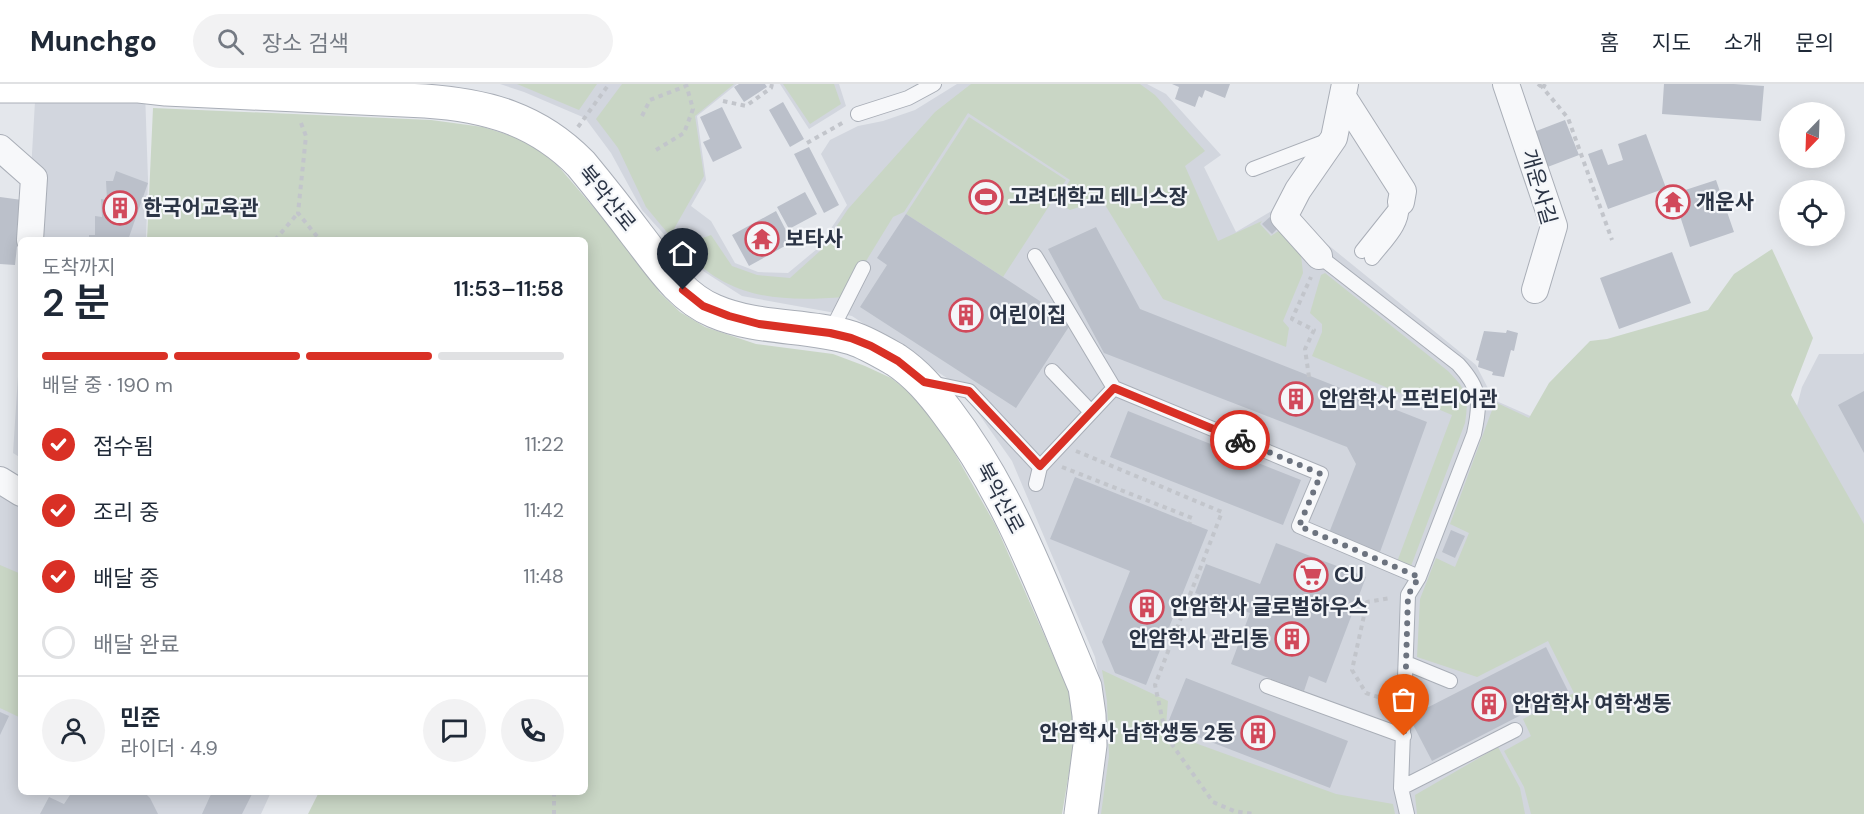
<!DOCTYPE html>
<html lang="ko">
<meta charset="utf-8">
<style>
:root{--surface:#fff;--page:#f2f2f3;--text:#1f2937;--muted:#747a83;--line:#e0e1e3;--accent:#d93025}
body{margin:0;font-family:"DM Sans","Noto Sans KR",sans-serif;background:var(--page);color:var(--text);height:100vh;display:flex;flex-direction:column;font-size:22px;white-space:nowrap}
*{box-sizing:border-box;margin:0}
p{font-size:20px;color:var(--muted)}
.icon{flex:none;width:33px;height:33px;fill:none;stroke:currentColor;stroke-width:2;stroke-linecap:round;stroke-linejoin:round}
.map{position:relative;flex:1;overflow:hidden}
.sheet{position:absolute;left:18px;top:153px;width:570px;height:558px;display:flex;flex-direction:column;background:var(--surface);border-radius:9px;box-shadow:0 3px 15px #0003}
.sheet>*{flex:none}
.needle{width:39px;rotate:203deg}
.fabs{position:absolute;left:1779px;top:18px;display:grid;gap:12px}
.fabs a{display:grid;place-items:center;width:66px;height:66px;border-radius:50%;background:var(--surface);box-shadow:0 3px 15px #0003;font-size:30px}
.pin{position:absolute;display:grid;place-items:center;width:51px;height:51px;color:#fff;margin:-62px -26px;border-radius:50% 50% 50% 0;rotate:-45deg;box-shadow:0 0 6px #0007}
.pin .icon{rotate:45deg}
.courier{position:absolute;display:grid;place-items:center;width:60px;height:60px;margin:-30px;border:4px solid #d93025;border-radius:50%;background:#fff;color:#222;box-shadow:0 2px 8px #0007}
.headline em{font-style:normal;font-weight:600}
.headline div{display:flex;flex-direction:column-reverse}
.headline{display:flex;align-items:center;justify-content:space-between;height:102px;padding:0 24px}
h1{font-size:39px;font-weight:600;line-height:45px}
.bar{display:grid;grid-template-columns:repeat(4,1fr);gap:9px 6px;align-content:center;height:72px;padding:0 24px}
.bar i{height:8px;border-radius:4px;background:var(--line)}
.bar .current{background:var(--accent)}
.bar p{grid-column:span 4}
.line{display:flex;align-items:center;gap:15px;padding:0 24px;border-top:2px solid var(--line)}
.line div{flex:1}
.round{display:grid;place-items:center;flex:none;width:63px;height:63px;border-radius:32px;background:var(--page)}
ol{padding:0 24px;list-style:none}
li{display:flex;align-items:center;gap:18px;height:66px}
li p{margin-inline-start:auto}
li .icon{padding:6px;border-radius:50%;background:var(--accent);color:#fff;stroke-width:4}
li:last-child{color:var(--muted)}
li i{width:33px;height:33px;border:3px solid var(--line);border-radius:50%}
header{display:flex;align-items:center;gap:36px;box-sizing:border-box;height:84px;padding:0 30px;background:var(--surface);border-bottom:2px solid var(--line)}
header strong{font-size:28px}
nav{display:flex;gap:33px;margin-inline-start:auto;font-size:21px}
.search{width:420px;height:54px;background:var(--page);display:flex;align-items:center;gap:15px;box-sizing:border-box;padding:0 21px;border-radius:33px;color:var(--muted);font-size:22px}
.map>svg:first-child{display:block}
.built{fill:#d2d6de}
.green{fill:#c9d6c5}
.building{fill:#bbc0ca}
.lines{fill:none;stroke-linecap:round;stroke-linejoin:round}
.lane-casing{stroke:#a9aeb7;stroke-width:16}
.street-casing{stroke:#a9aeb7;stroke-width:28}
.secondary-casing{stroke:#a9aeb7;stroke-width:35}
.path{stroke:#c2c5cb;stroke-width:4;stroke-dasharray:4.5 4.5;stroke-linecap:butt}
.lane{stroke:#f7f8fa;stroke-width:14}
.street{stroke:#f7f8fa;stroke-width:26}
.secondary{stroke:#fff;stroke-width:33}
.done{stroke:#6c737f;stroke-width:6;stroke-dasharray:0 10.8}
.route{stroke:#d93025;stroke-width:8}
.labels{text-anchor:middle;stroke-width:4.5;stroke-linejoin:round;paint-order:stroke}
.street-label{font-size:21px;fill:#2b3445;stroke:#f4f6f9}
.poi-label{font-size:21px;font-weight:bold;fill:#2b3445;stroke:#f4f6f9;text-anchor:start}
</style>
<header>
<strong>Munchgo</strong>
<div class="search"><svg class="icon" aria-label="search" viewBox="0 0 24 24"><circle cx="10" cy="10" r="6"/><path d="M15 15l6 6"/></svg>장소 검색</div>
<nav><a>홈</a><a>지도</a><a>소개</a><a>문의</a></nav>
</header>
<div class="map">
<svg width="1864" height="730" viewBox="0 0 1864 730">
<rect width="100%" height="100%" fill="#e4e7ec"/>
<path class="built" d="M36,0l109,7 3,89 -2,60h-119z
M500,0h237l-40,32 9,64 -15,26 20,15 24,42 23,9 30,1 29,-24 30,-44 -26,-51 9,-14 28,-14 25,-5 32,-11 42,-26h190l19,10 55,61 -17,12 32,65 46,-27 40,35 154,125 18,35 41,18 251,30 16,-61 17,-33h44l1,-2v462h-766l7,-49 2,-33 -3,-30 -9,-45 -83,-196 -53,-75 -107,-70 -110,-20 -53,-34 -47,-52 -31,-57 -26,-35 -61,-26z
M780,0h59l7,22 -37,23z
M21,246v128l-8,-5z
M0,409l21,11v288h250l-10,22h-261z"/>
<path class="green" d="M517,0h80l-18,26z
M622,0h112l-39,32 9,60 -34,60 -24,-29 -28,-59 -22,-29z
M783,0h51l7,20 -31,20z
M971,0h169l15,11 50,56 -20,15 33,75 44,-20 -2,3 11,12 9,-6 21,25 2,18 -20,48 6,7 -3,19 -123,-48 -61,-99 -32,10 -14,-8 14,-22 -102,-67 -64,99 -11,5 -49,80c-64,5 -118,3 -163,-51l30,-11 21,31 25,9 33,3 30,-27 28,-42 87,-97z
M153,24l278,12 52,7 32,10 23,11 21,19 83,97 18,29 20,19 25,15 51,17 77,10 32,12 26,12 18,14 33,39 54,95 72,163 5,31 1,23 -12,71h-754l11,-22h266v-552h-438z
M969,33l97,63 -63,97 -97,-63z
M1772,165l41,89 -22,57 73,129v290h-333l-7,-27 -20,-36 27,-15 -8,-17 51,-26 -26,-52 -71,36 -60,-20 3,-58 16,-41 19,9 14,-34 -19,-9 45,-122 34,16 20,-35 41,-42 17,-2 101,-29 26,-36z
M1325,189l123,98c19,19 21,26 17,52l-54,143 -14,-4 55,-147 -140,-59 10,-24v-8l-12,-11 11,-38z
M0,481l21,9v144l-21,-10z
M1102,586l66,31 -2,24 7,10 163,59 57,10 2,10h-294l8,-58 -2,-55z
M1498,663l22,41 5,26h-108l-2,-19z"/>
<path class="building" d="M739,0h26l2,3 -23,15 -10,-15z
M1172,0h58l-5,14 -20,-8 -3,8 -3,-2 -4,11 -20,-8 4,-12z
M1664,0h70l30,2 -3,35 -99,-7z
M783,18l21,37 -14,8 -21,-37z
M722,23l20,41 -29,14 -10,-20 7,-3 -10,-22z
M1565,36l14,35 -34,13 -14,-35z
M1646,50l20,54 -58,21 -20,-55 14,-5 6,16 15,-5 -5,-16z
M809,63l30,58 -15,8 -30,-59z
M116,87l32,12 -20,57h-39v-5h6v-19l7,1 -1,-18 6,1 -1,-19h7z
M1716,96l18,52 -44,15 -17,-53z
M805,108l12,22 -28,15 -12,-22z
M0,113l22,3 -7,65 -15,-1z
M776,127l16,31 -43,24 -17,-31z
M906,130l166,108 -56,86 -156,-101 27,-42 -10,-7z
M1271,132l10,9 -9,9 -10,-10z
M1096,143l44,82 287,113 -47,130 -51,-19 27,-69 -9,-17 -243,-94 -56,-104z
M1672,168l19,51 -72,26 -19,-51z
M1507,246l11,3 -4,18 -3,-1 -7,27 -12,-2 1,-3 -15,-5 1,-6 -3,-1 8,-29 22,2z
M1864,307v62l-26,-48z
M1128,327l173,69 -18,45 -173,-68z
M1075,393l133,53 -62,155 -31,-12 -13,-31 28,-71 -80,-32z
M1451,446l14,6 -10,22 -13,-6z
M1276,459l90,34 -40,106 -17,-7 -5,15 -73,-27 19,-51 -55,-20 11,-29 54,20z
M1546,563l22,44 -136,70 -23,-44z
M1186,594l162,63 -18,47 -163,-63z
M0,628l9,4 -9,19z
M72,708h72l6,6 8,16h-118l9,-17 15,7z
M212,708h41l-11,22h-40z"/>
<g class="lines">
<defs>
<path id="lane" d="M858,30l50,-16 26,-14
M1253,85l76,-29
M1362,167l39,-49
M1035,172l79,132
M1319,172l139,108c23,25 23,38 16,70l-55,143 -11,18 -7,193 6,26
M1372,174c13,-17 33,-34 29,-56
M830,249l33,-65
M1052,287l39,41
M931,299l38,8 71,76 74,-79 207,86 -22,52 120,51
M1036,400l4,-17
M1406,579l44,18
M1267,602l137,50
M1401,704l114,-58"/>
<path id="street" d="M1506,0l48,142 -19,64
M1343,13l60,94 -2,11
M0,64l34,30 -4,62
M1319,172l-35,-39 14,-27 36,-52 11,-54
M0,396l21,13"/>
<path id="secondary" d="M0,2h139l27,3 259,12c61,4 112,18 156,63 19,23 38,47 56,71 22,28 43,62 77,76 44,19 93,13 138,27 15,5 30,14 44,22 21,14 36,32 51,52 63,82 98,181 138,275l4,28 1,30 -9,69"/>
</defs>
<use href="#lane" class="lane-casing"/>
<use href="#street" class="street-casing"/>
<use href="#secondary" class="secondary-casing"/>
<path class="path" d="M1538,0l5,4
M1545,0l-2,4 25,30 44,122
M723,17l23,5 25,-18 1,-4
M642,32l8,-16 36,-14
M301,39l5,13 -8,77 22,27
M578,43l31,-43
M807,59l37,-21
M656,66l28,-17 9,-24 -7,-25
M275,156l23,-27
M1309,293l-4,-28 9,-19 -22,-11 19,-42
M1076,367l146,61 -67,173 11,51 47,66 21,9 19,3
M1062,383l130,51 -2,5
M1387,616l-21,-7 -14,-23 15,-68 24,-4
M554,708v22"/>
<use href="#lane" class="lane"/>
<use href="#street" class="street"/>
<use href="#secondary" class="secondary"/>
</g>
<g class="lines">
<path class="done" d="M1240,356l81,34 -22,52 120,51 -11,18 -4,141"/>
<path class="route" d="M683,206l20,16 26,10 30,8 71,9 21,5 20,8 27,15 26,21 45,9 71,75 74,-78 126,52"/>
</g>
<defs>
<symbol id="stadium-ring" viewBox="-11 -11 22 22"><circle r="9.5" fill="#f4f6f9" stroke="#d1495b" stroke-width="1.5"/><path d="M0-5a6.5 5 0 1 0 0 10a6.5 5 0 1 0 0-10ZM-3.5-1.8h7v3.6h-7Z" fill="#d1495b"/></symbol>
<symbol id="temple-ring" viewBox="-11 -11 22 22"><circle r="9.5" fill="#f4f6f9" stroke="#d1495b" stroke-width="1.5"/><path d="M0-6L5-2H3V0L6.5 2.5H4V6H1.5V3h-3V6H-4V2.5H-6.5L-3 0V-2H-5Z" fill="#d1495b"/></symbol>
<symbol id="building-ring" viewBox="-11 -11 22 22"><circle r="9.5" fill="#f4f6f9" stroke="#d1495b" stroke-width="1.5"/><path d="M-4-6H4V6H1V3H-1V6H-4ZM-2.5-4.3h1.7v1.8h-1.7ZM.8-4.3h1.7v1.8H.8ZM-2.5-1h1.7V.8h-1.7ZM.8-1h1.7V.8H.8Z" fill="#d1495b"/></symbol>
<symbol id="supermarket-ring" viewBox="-11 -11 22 22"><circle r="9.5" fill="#f4f6f9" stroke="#d1495b" stroke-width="1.5"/><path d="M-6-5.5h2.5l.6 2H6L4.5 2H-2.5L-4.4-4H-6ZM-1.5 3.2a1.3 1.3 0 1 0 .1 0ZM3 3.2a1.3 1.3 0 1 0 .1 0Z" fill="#d1495b"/></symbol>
</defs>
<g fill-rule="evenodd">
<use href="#stadium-ring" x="967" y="94" width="38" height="38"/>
<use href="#temple-ring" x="1654" y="99" width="38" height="38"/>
<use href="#building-ring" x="101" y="105" width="38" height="38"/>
<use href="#temple-ring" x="743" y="136" width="38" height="38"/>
<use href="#building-ring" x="947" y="212" width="38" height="38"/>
<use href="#building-ring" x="1277" y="296" width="38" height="38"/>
<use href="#supermarket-ring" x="1292" y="472" width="38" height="38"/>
<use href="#building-ring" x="1128" y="504" width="38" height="38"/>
<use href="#building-ring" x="1273" y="536" width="38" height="38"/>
<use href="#building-ring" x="1470" y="601" width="38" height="38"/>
<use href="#building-ring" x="1239" y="630" width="38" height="38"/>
</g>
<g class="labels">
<g class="street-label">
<text transform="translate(1539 103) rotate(74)" y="7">개운사길</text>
<text transform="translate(607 114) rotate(51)" y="7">북악산로</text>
<text transform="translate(1000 414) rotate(62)" y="7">북악산로</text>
</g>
<g class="poi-label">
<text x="1009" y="120">고려대학교 테니스장</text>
<text x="1696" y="125">개운사</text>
<text x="143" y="131">한국어교육관</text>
<text x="785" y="162">보타사</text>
<text x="989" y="238">어린이집</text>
<text x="1319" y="322">안암학사 프런티어관</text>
<text x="1334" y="498">CU</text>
<text x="1170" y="530">안암학사 글로벌하우스</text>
<text x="1269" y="562" text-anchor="end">안암학사 관리동</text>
<text x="1512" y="627">안암학사 여학생동</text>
<text x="1235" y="656" text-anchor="end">안암학사 남학생동 2동</text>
</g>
</g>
</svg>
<div class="fabs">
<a><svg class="needle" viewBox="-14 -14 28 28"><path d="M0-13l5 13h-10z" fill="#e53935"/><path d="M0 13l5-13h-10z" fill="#747a83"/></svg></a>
<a><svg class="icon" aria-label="locate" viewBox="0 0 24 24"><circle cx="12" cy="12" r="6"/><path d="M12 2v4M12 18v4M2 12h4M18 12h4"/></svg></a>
</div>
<div class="pin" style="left:1404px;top:652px;background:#ea580c"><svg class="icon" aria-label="bag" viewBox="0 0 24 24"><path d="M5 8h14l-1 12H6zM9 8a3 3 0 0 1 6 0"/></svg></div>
<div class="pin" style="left:683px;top:206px;background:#1f2937"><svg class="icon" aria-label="home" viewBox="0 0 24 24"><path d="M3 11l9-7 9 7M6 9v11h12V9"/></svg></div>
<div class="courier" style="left:1240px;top:356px"><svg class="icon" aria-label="bike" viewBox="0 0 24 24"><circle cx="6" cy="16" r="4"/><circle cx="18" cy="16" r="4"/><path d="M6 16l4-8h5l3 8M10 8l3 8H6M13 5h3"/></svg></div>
<section class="sheet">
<div class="headline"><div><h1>2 분</h1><p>도착까지</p></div><em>11:53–11:58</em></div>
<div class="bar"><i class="current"></i><i class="current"></i><i class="current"></i><i></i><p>배달 중 · 190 m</p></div>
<ol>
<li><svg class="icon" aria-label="check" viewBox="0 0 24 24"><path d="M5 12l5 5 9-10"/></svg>접수됨<p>11:22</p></li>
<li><svg class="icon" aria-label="check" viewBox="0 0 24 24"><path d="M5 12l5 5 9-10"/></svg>조리 중<p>11:42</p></li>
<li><svg class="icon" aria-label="check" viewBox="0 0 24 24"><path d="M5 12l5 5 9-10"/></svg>배달 중<p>11:48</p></li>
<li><i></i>배달 완료</li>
</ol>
<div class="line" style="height:108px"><a class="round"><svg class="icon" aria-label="person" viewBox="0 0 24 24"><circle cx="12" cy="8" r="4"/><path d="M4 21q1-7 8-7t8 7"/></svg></a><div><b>민준</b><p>라이더 · 4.9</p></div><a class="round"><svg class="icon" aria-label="chat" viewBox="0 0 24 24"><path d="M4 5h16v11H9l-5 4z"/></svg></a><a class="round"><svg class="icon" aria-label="phone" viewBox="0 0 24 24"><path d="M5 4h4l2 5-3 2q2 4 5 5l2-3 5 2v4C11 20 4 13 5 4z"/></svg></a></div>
</section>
</div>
